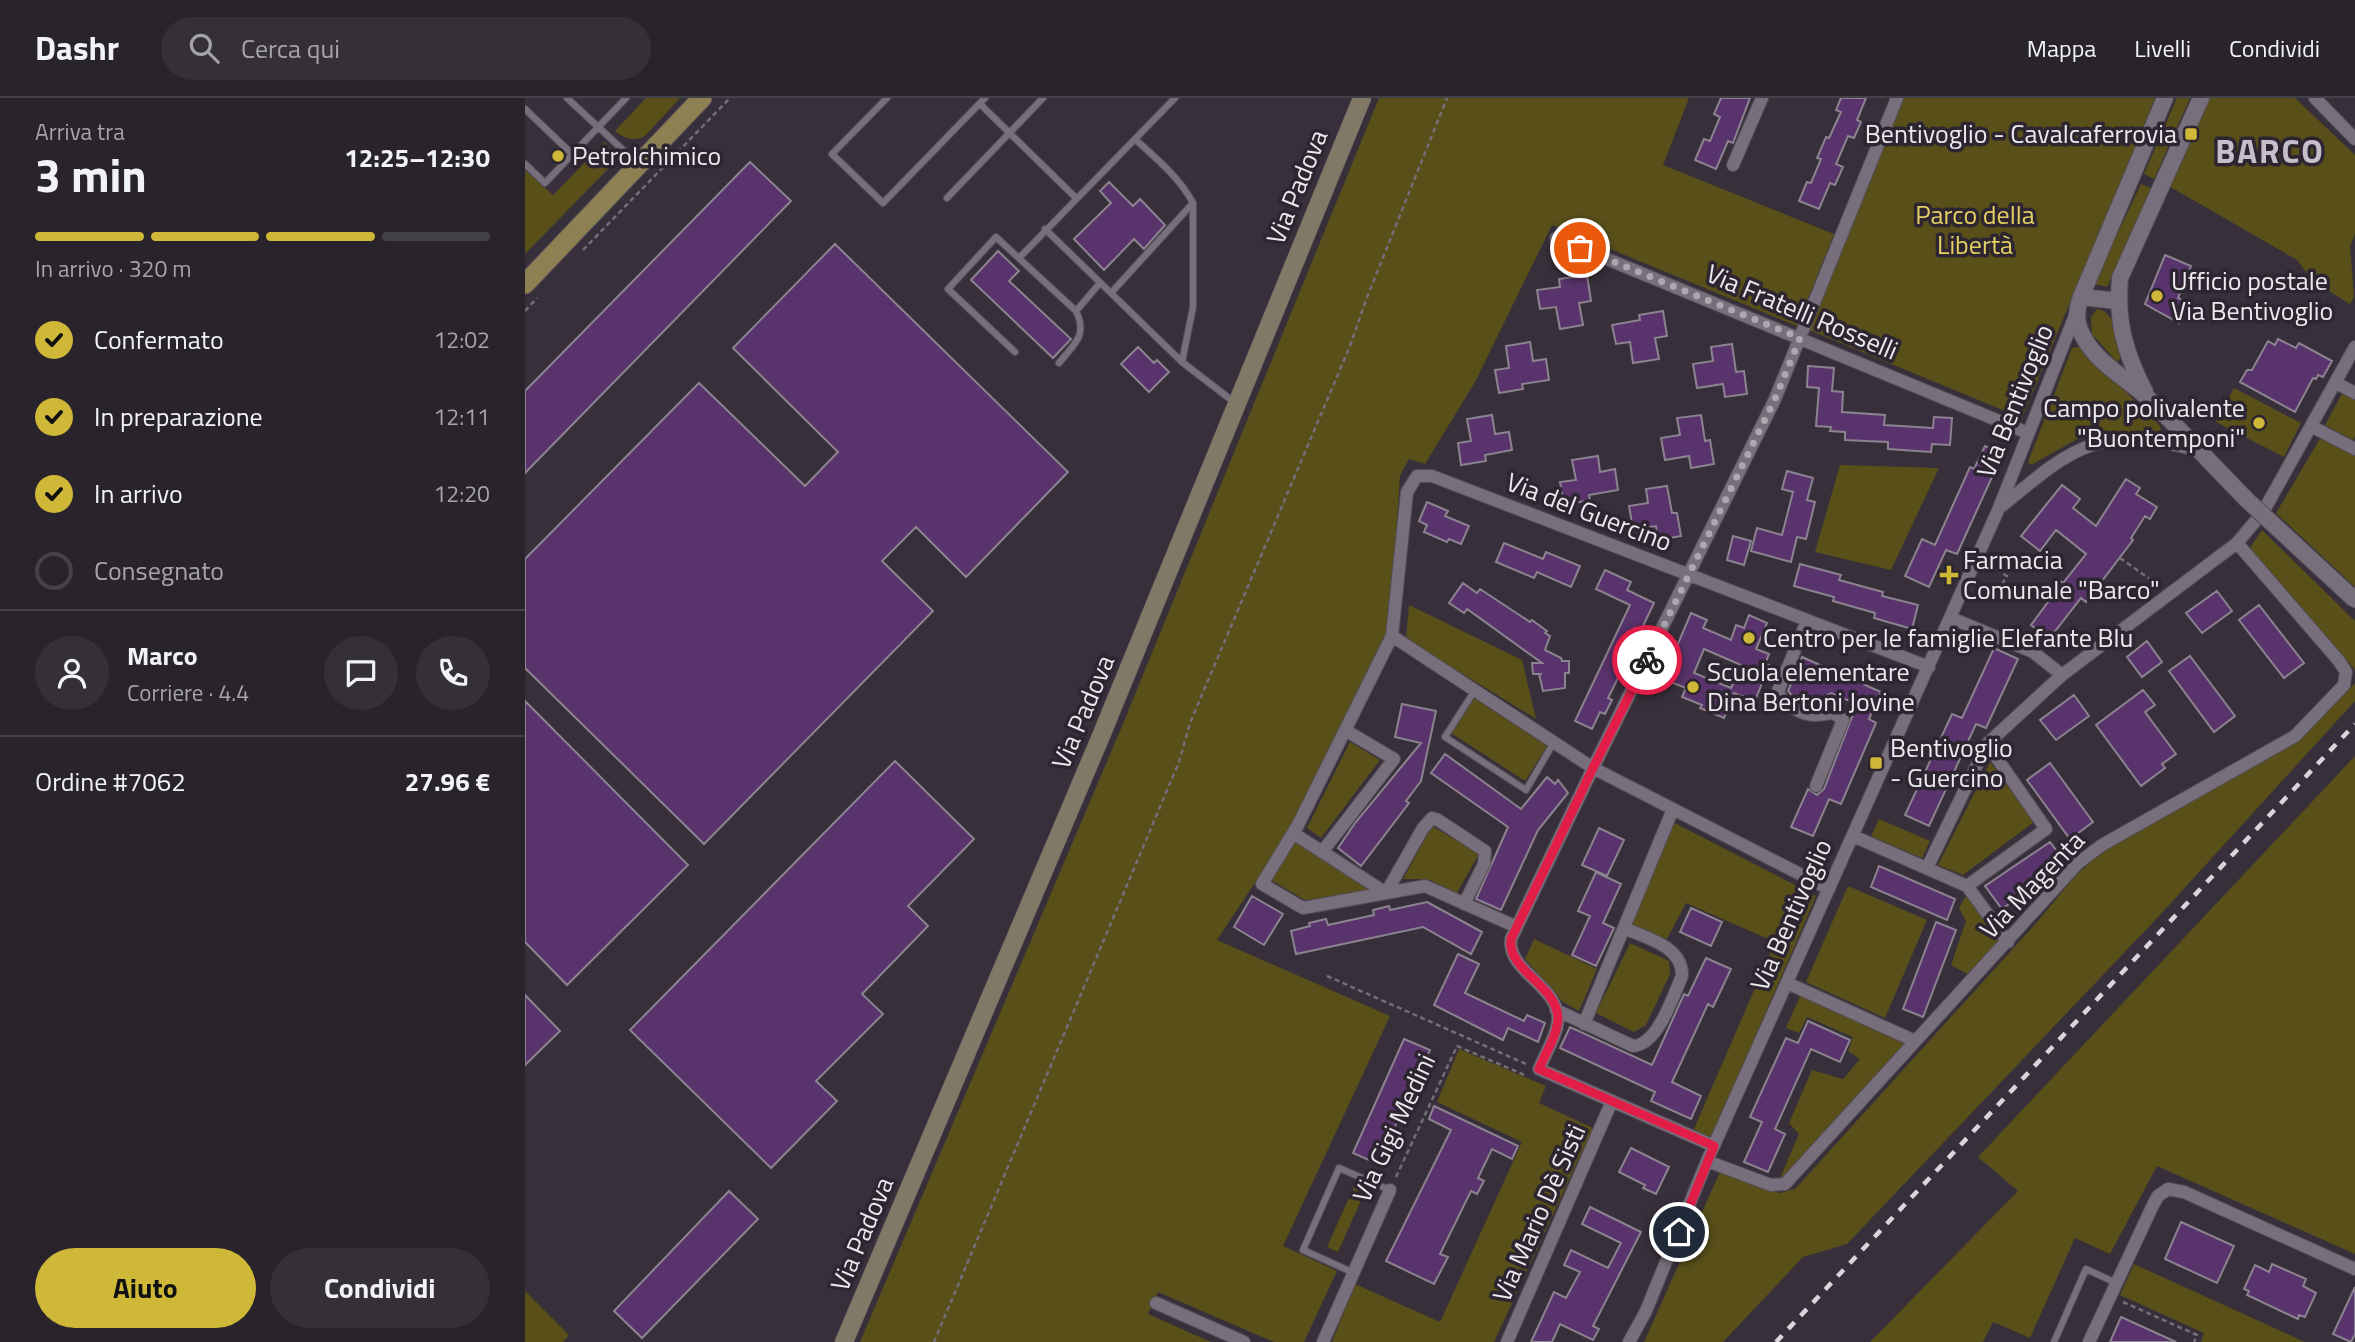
<!DOCTYPE html>
<html lang="it">
<meta charset="utf-8">
<style>
:root{--surface:#29242c;--page:#353038;--text:#f1f3f6;--muted:#a5a4a9;--line:#454148;--accent:#cfb837}
body{margin:0;font-family:"Titillium Web",sans-serif;background:var(--page);color:var(--text);height:100vh;display:flex;flex-direction:column;font-size:26px;white-space:nowrap}
*{box-sizing:border-box;margin:0}
p{font-size:23px;color:var(--muted)}
.icon{flex:none;width:38px;height:38px;fill:none;stroke:currentColor;stroke-width:2;stroke-linecap:round;stroke-linejoin:round}
.map{position:relative;flex:1;overflow:hidden}
.drawer{display:flex;flex-direction:column;background:var(--surface);width:525px}
.drawer>*{flex:none}
.pin{position:absolute;display:grid;place-items:center;width:60px;height:60px;color:#fff;margin:-30px;border:4px solid #fff;border-radius:50%;box-shadow:0 2px 7px #0007}
.courier{position:absolute;display:grid;place-items:center;width:70px;height:70px;margin:-35px;border:5px solid #e11d48;border-radius:50%;background:#fff;color:#222;box-shadow:0 2px 9px #0007}
.overview em{font-style:normal;font-weight:700}
.overview div{display:flex;flex-direction:column-reverse}
.overview{display:flex;align-items:center;justify-content:space-between;height:119px;padding:0 35px}
h1{font-size:46px;font-weight:700;line-height:52px}
.bar{display:grid;grid-template-columns:repeat(4,1fr);gap:10px 7px;align-content:center;height:84px;padding:0 35px}
.bar i{height:9px;border-radius:5px;background:var(--line)}
.bar .on{background:var(--accent)}
.bar p{grid-column:span 4}
.line{display:flex;align-items:center;gap:18px;padding:0 35px;border-top:2px solid var(--line)}
.line div{flex:1}
.round{display:grid;place-items:center;flex:none;width:74px;height:74px;border-radius:37px;background:var(--page)}
ol{padding:0 35px;list-style:none}
li{display:flex;align-items:center;gap:21px;height:77px}
li p{margin-inline-start:auto}
li .icon{padding:7px;border-radius:50%;background:var(--accent);color:#111;stroke-width:4}
li:last-child{color:var(--muted)}
li i{width:38px;height:38px;border:4px solid var(--line);border-radius:50%}
.cta{display:flex;gap:14px;margin-top:auto;padding:14px 35px}
.cta a{flex:1;height:80px;border-radius:42px;background:var(--accent);color:#111;font-size:28px;font-weight:700;line-height:80px;text-align:center}
.cta a+a{background:var(--page);color:var(--text)}
header{display:flex;align-items:center;gap:42px;box-sizing:border-box;height:98px;padding:0 35px;background:var(--surface);border-bottom:2px solid var(--line)}
header strong{font-size:33px}
nav{display:flex;gap:38px;margin-inline-start:auto;font-size:24px}
.search{width:490px;height:63px;background:var(--page);display:flex;align-items:center;gap:18px;box-sizing:border-box;padding:0 24px;border-radius:38px;color:var(--muted);font-size:26px}
main{display:flex;flex:1;min-height:0}
.map>svg:first-child{display:block}
.green{fill:#584f19}
.building{fill:#59336b;stroke:#8b838f;stroke-width:2;fill-rule:evenodd}
.lines{fill:none;stroke-linecap:round;stroke-linejoin:round}
.service-casing{stroke:#544e57;stroke-width:8}
.minor-casing{stroke:#544e57;stroke-width:14}
.tertiary-casing{stroke:#544e57;stroke-width:18}
.secondary-casing{stroke:#544e57;stroke-width:19}
.primary-casing{stroke:#544e57;stroke-width:21}
.path{stroke:#746e78;stroke-width:2.5;stroke-dasharray:5 3.5;stroke-linecap:butt}
.service{stroke:#776f7b;stroke-width:6}
.minor{stroke:#776f7b;stroke-width:12}
.tertiary{stroke:#776f7b;stroke-width:16}
.secondary{stroke:#827867;stroke-width:18}
.primary{stroke:#8d8153;stroke-width:19}
.rail{stroke:#d9d5dd;stroke-width:4.5;stroke-dasharray:9 9;stroke-linecap:butt}
.tertiary-bridge-casing{stroke:#544e57;stroke-width:18;stroke-linecap:butt}
.tertiary-bridge{stroke:#776f7b;stroke-width:16}
.done{stroke:#ada8b0;stroke-width:7;stroke-dasharray:0 12.6}
.route{stroke:#e11d48;stroke-width:9}
.poi-dot{fill:#cfb837;stroke:#2d2631;stroke-width:2.5}
.labels{text-anchor:middle;stroke-width:7;stroke-linejoin:round;paint-order:stroke}
.poi-label{font-size:26px;fill:#ece8ef;stroke:#2d2631;text-anchor:start}
.street-label{font-size:26px;fill:#ece8ef;stroke:#2d2631}
.park-label{font-size:26px;fill:#e3cf62;stroke:#2d2631}
.district-label{font-size:33px;font-weight:bold;letter-spacing:2px;fill:#c7becc;stroke:#2d2631}
</style>
<header>
<strong>Dashr</strong>
<div class="search"><svg class="icon" aria-label="search" viewBox="0 0 24 24"><circle cx="10" cy="10" r="6"/><path d="M15 15l6 6"/></svg>Cerca qui</div>
<nav><a>Mappa</a><a>Livelli</a><a>Condividi</a></nav>
</header>
<main>
<section class="drawer">
<div class="overview"><div><h1>3 min</h1><p>Arriva tra</p></div><em>12:25–12:30</em></div>
<div class="bar"><i class="on"></i><i class="on"></i><i class="on"></i><i></i><p>In arrivo · 320 m</p></div>
<ol>
<li><svg class="icon" aria-label="check" viewBox="0 0 24 24"><path d="M5 12l5 5 9-10"/></svg>Confermato<p>12:02</p></li>
<li><svg class="icon" aria-label="check" viewBox="0 0 24 24"><path d="M5 12l5 5 9-10"/></svg>In preparazione<p>12:11</p></li>
<li><svg class="icon" aria-label="check" viewBox="0 0 24 24"><path d="M5 12l5 5 9-10"/></svg>In arrivo<p>12:20</p></li>
<li><i></i>Consegnato</li>
</ol>
<div class="line" style="height:126px"><a class="round"><svg class="icon" aria-label="person" viewBox="0 0 24 24"><circle cx="12" cy="8" r="4"/><path d="M4 21q1-7 8-7t8 7"/></svg></a><div><b>Marco</b><p>Corriere · 4.4</p></div><a class="round"><svg class="icon" aria-label="chat" viewBox="0 0 24 24"><path d="M4 5h16v11H9l-5 4z"/></svg></a><a class="round"><svg class="icon" aria-label="phone" viewBox="0 0 24 24"><path d="M5 4h4l2 5-3 2q2 4 5 5l2-3 5 2v4C11 20 4 13 5 4z"/></svg></a></div>
<div class="line" style="height:91px"><div>Ordine #7062</div><b>27.96 €</b></div>
<div class="cta"><a>Aiuto</a><a>Condividi</a></div>
</section>
<div class="map">
<svg width="1830" height="1244" viewBox="0 0 1830 1244">
<rect width="100%" height="100%" fill="#37303b"/>
<path class="green" d="M121,0h34l-35,38c-12,6 -20,3 -30,-5z
M854,0h310l-26,67 171,69 -37,92 -245,-101 -77,157 -50,82 -16,-5 -9,17 -11,157 -99,197 -73,110 173,76 -107,230 54,25 -33,71h-30l-116,-50 -10,22 63,28h-351l260,-611z
M1379,0h251l-133,320 -213,-88z
M1652,0h13l-36,81 -10,-5z
M1683,0h87l60,57v79l-5,12 4,51 -4,7 -37,-23 -16,-21 -130,-75z
M80,44l9,13 -5,13 -84,86v-84l28,25z
M1616,86l10,4 -44,99 -13,-3z
M1572,211c20,2 19,33 24,49l-4,4 -25,-28 -1,-17z
M1553,249l8,5 74,74 2,7 -54,-2 -27,6 -50,28 -3,-3 44,-114z
M1709,290l67,35 -17,34 -68,-35z
M1819,292l11,6v40l-2,4 -28,-15z
M1796,339l34,19v131l-79,-74z
M1315,367l99,3 -48,102 -76,-18z
M1737,432l93,91v49l-106,-121z
M884,507l113,55 14,59 -130,-80z
M1830,585v18l-195,214 -313,329 -44,13 -80,85h-79l76,-170 59,21 16,-4 243,-268 38,-46 30,-26 195,-111z
M949,600l73,48 -22,35 -74,-48z
M825,644l30,18 -59,78 -14,-10z
M1830,658v498l-198,-88 -47,88 -35,-16 -45,100 -37,-16 -10,20h-113l148,-151 -40,-34z
M1465,664l44,60 -71,53 -25,-10z
M1354,721l51,22 -8,17 -51,-22z
M1148,724l143,74 -105,243 -18,-8 82,-189 -89,-39 -19,36 -36,-15z
M907,728l47,28 -22,39 -29,-14h-25z
M769,742l77,51 -66,9 -34,-20z
M1323,788l79,34 -42,98 -79,-36z
M1443,794l33,49 -34,33 -16,-9 15,-44 -7,-13z
M1009,841l63,30 -18,42 -16,-9 -38,-43z
M1105,845l39,18 1,13 -24,51 -12,7 -38,-19z
M1276,896l104,50 -116,128 -9,6 19,-44 -10,-11 23,-53 31,9 17,-20 -12,-8 5,-14 -46,-20 -8,16 -13,-5z
M934,951l87,37 -7,17 54,25 -99,214h-162l23,-58 85,38 82,-180 -85,-40z
M831,1084l11,5 -29,65 -11,-5z
M1609,1166l171,78h-104l3,-9 -84,-38z
M0,1193l44,44 -6,7h-38z"/>
<path class="building" d="M1196,0h29l-17,45 -5,-2 -12,28 -21,-9 9,-21 6,2 10,-24 -6,-3z
M1316,0h25l-9,22 4,2 -7,16 -6,-2 -12,28 7,3 -8,18 -5,-2 -11,26 -20,-8 8,-19 4,1 10,-24 -4,-1 9,-21 3,1 12,-26 -5,-2z
M225,64l41,39 -266,272v-82z
M584,84l24,24 7,-7 25,26 -21,24 -10,-10 -30,31 -30,-31 37,-36 -11,-12z
M310,146l233,228 -102,105 -50,-50 -34,34 51,50 -229,233 -179,-176v-109l174,-176 106,103 33,-34 -105,-104z
M473,153l21,20 -10,10 62,58 -18,19 -82,-78z
M1640,157l26,11 -13,32 10,5 -9,20 -34,-19z
M1062,177l4,26 -12,2 4,22 -23,4 -4,-22 -16,2 -3,-19 23,-3 -1,-8z
M1138,213l4,25 -12,2 4,21 -26,4 -3,-21 -14,2 -4,-19 28,-5 -1,-5z
M1753,241l18,9 3,-5 33,18 -9,16 -5,-2 -2,4 -3,-1 -18,34 -55,-30 7,-12h5l16,-29 7,4z
M1005,244l3,19 13,-2 3,21 -27,4 1,5 -24,4 -4,-23 14,-2 -3,-22z
M1207,246l4,28 8,-1 3,23 -22,3 -2,-13 -26,4 -4,-24 20,-3 -2,-14z
M613,249l16,16 3,-3 12,12 -20,20 -28,-28z
M1283,268l26,2 -2,23 11,1 -1,20 43,3 -1,10 49,3 1,-11 18,1 -2,27 -18,-1 -1,8 -43,-3v-7l-43,-2v-8l-15,-1 1,-4 -15,-1 3,-38 -12,-1z
M967,317l3,19 14,-2 3,18 -27,5 1,6 -25,4 -3,-22 13,-2 -4,-22z
M1176,317l4,26 5,-1 4,24 -23,4 -2,-12 -24,4 -4,-22 19,-3 -3,-17z
M1460,348l15,7 -10,23 2,1 -35,77 -11,-4 -17,37 -24,-11 17,-37 13,6 35,-78 4,2z
M1073,358l2,16 15,-3 3,21 -29,5 1,5 -26,5 -4,-23 16,-2 -4,-20z
M1262,373l26,7 -6,22 8,2 -9,37 -9,-2 -6,25 -40,-11 6,-23 25,7 11,-43 -11,-3z
M1601,381l14,9 -4,6 21,13 -7,12 -5,-3 -14,22 2,2 -47,62 -5,-4 -32,41 -18,-14 20,-27 -5,-4 13,-14 4,3 23,-29 -30,-24 -16,21 -19,-15 41,-51 18,14 -7,9 23,18z
M1142,388l5,27h5l4,23 -23,4 -2,-14 -23,3 -4,-23 19,-3 -2,-14z
M902,404l21,9 -3,5 24,10 -8,18 -12,-5 -2,3 -23,-10 3,-7 -8,-4z
M1208,438l18,5 -7,24 -17,-5z
M979,445l39,16 3,-7 34,14 -9,21 -34,-15 -3,6 -38,-16z
M1275,466l41,11 -2,5 44,12 -1,4 36,9 -6,24 -38,-11 1,-5 -42,-12 1,-4 -40,-11z
M1080,472l26,12 -4,8 27,13 -21,44 6,3 -7,13 -5,-3 -19,38 4,2 -7,14 -5,-2 -8,17 -17,-8 55,-116 -34,-16z
M938,485l14,10 3,-4 50,33 2,-2 15,11 -2,2 5,3 -5,14 16,8 1,3h7v12h-4v15l-22,3 -4,-17h3h-9l-1,-11h10l-75,-54 -3,4 -15,-10z
M1692,493l15,20 -30,22 -16,-20z
M1734,507l45,58 -20,15 -45,-58z
M1166,515l16,7 -4,8 28,12 5,-15 8,3 5,-13 18,8 -11,26 13,5 -4,10 4,1 -14,36 -21,-8 -10,25 -24,-10 2,-3 -20,-8 4,-9 -23,-9zM1179,551l37,16 -10,23 -37,-15z
M1622,543l15,21 -20,15 -15,-20z
M1469,550l24,11 -32,69 -10,-4 -47,102 -24,-11 47,-101 10,4z
M1665,558l45,60 -21,16 -45,-61z
M1277,559l79,35 -12,27 7,4 -35,81 -12,-5 -16,37 -22,-9 17,-38 9,6 7,-6 33,-85 -26,-11 -11,6 -3,7 -9,-1 -14,-7 -6,-7z
M1618,592l12,15 -10,7 31,42 -14,10 3,4 -24,18 -45,-61z
M1549,597l15,21 -33,24 -16,-20z
M0,603l163,164 -121,120 -42,-43z
M877,606l34,7 -15,70 -15,20 3,2 -48,63 -23,-18 17,-25 66,-80 -26,-6z
M920,656l76,55 26,-32 8,7 3,-4 10,13 -30,37 -37,80 -25,-11 32,-72 -77,-54z
M370,663l79,78 -66,67 20,20 -66,68 21,20 -67,67 21,20 -66,67 -141,-138z
M1525,665l43,59 -23,17 -43,-59z
M1074,730l25,12 -17,36 -25,-11z
M1525,744l16,21 -64,46 -17,-23z
M1354,768l76,33 -8,21 -76,-33z
M1071,774l25,12 -18,39 11,5 -18,38 -24,-11 18,-39 -12,-5z
M727,798l31,18 -19,31 -30,-18z
M902,804l55,30 -11,22 -48,-27 -127,27 -5,-23 19,-5 -1,-3 17,-4 2,6 46,-10 -1,-5 16,-4 1,4z
M1166,810l31,14 -11,24 -31,-14z
M1411,824l20,8 -33,87 -20,-8z
M933,856l21,10 -14,29 59,28 3,-6 18,8 -7,19 -30,-14 -5,12 -69,-35z
M1181,860l25,11 -18,38 -5,-3 -36,78 29,14 -10,23 -40,-18 4,-9 -95,-44 10,-21 82,38 32,-71 4,2z
M0,897l35,36 -35,34z
M1283,923l42,19 -10,22 -29,-13 -36,80 10,5 -17,38 -24,-10 18,-40 -12,-5 36,-79 12,5z
M879,941l26,11 -52,114 -25,-11z
M909,1008l84,40 -6,13 -20,-10 -14,29 6,3 -7,13 -6,-3 -31,63 8,3 -14,27 -48,-23 65,-131 -22,-11z
M1106,1050l38,19 -13,27 -13,-6 2,-3 -26,-13z
M204,1093l29,28 -116,119 -28,-27z
M1065,1109l51,25 -48,94 6,3 -6,11 -33,-16 -8,18h-21l23,-50 12,6 14,-26 -16,-7 7,-15 37,18 13,-25 -39,-19z
M1656,1124l53,24 -17,37 -52,-24z
M1747,1166l34,15 -3,7 13,7 -11,24 -6,-2 -1,4 -51,-24 2,-4 -5,-2 11,-24 14,7z
M1830,1189v47l-4,8 -18,-8z
M1596,1219l55,25h-66z"/>
<g class="lines">
<defs>
<path id="service" d="M42,0l70,65
M362,0l-55,56 51,49 102,-105
M455,6l96,94
M0,11l47,45
M610,41l40,-41
M0,66l20,19 81,-85
M422,100l96,-100
M520,131l137,133 52,40
M494,160l116,-119c22,20 44,38 58,64v104l-11,55
M586,195l82,-90
M551,213l24,-28
M490,254l-67,-63 48,-52 80,74c12,25 -2,33 -17,52
M950,592l-30,47 81,53 28,-48
M829,1175l-51,-23 36,-82 51,22
M1529,1244l32,-73 30,14"/>
<path id="minor" d="M1790,0l40,41
M1208,67l29,-67
M1031,140l472,195
M1811,285l19,10
M1786,328l44,23
M1477,408c73,-61 97,-81 194,-56
M1426,520l82,34 29,23
M1282,523l-29,70c4,13 25,25 38,24 6,0 12,-2 18,-2l9,7 -27,66
M867,538l201,132 236,121
M768,735l93,60 37,-65 9,-10 6,2 47,31 -1,13 -20,40
M1328,738l114,50 41,56
M797,754l72,-93 -49,-29
M1402,770l60,-124 75,-69 175,-132 26,-31 92,-165
M1442,788l79,-57 -59,-85
M992,829l-92,-41 -122,22 -41,-24 36,-59 94,-189 15,-144 10,-16h15l497,191
M1262,885l128,58
M1031,912l77,36c25,-1 40,-50 49,-70 1,-30 -36,-38 -58,-48
M1059,926l89,-215
M1189,1048l-175,-77c6,-15 19,-35 19,-51 -1,-33 -51,-47 -47,-79l82,-171 182,-369 122,-301
M1182,1063l64,24 14,-1 293,-321 24,-18 193,-109 49,-51 2,-13 -7,-11 -102,-118
M631,1205l88,39
M798,1244l67,-152
M982,1244l105,-241
M1104,1244l17,-31 61,-150 292,-653 77,-195
M1564,1244l64,-137 5,-9 10,-7 16,3 171,77"/>
<path id="tertiary" d="M1640,0l-84,199c-6,16 -5,27 3,41 14,26 45,42 66,62 33,32 64,67 97,100
M1556,199l37,4
M1620,294c-20,-39 -29,-71 -25,-114l81,-180"/>
<path id="secondary" d="M319,1244l257,-606 261,-638"/>
<path id="primary" d="M0,186l177,-186"/>
</defs>
<use href="#service" class="service-casing"/>
<use href="#minor" class="minor-casing"/>
<use href="#tertiary" class="tertiary-casing"/>
<use href="#secondary" class="secondary-casing"/>
<use href="#primary" class="primary-casing"/>
<path class="path" d="M58,152l147,-152
M0,213l12,-13
M1595,460l37,26
M1464,467l18,11 -6,10 48,4
M802,878l199,88
M871,1079l61,-131 70,30
M1598,1204l74,33 -3,7
M409,1244l245,-580 11,-39 160,-377 16,-46 81,-202"/>
<use href="#service" class="service"/>
<use href="#minor" class="minor"/>
<use href="#tertiary" class="tertiary"/>
<use href="#secondary" class="secondary"/>
<use href="#primary" class="primary"/>
<path class="rail" d="M1251,1244l579,-618"/>
<defs>
<path id="tertiary-bridge" d="M1722,402l108,100"/>
</defs>
<use href="#tertiary-bridge" class="tertiary-bridge-casing"/>
<use href="#tertiary-bridge" class="tertiary-bridge"/>
</g>
<g class="lines">
<path class="done" d="M1055,150l220,90 -25,61 -128,261"/>
<path class="route" d="M1122,562l-54,108 -82,171c-4,32 46,46 47,79 0,16 -13,36 -19,51l175,77 -35,86"/>
</g>
<g class="poi-dot">
<rect x="1659" y="29" width="14" height="14" rx="3.5"/>
<circle cx="33" cy="58" r="7"/>
<circle cx="1632" cy="198" r="7"/>
<circle cx="1734" cy="325" r="7"/>
<path d="M1420.5 466.5h7v7h7v7h-7v7h-7v-7h-7v-7h7z"/>
<circle cx="1224" cy="540" r="7"/>
<circle cx="1168" cy="589" r="7"/>
<rect x="1344" y="658" width="14" height="14" rx="3.5"/>
</g>
<g class="labels">
<g class="poi-label">
<text x="1652" y="45" text-anchor="end">Bentivoglio - Cavalcaferrovia</text>
<text x="47" y="67">Petrolchimico</text>
<text x="1646" y="192">Ufficio postale<tspan x="1646" dy="30">Via Bentivoglio</tspan></text>
<text x="1720" y="319" text-anchor="end">Campo polivalente<tspan x="1720" dy="30">"Buontemponi"</tspan></text>
<text x="1438" y="471">Farmacia<tspan x="1438" dy="30">Comunale "Barco"</tspan></text>
<text x="1238" y="549">Centro per le famiglie Elefante Blu</text>
<text x="1182" y="583">Scuola elementare<tspan x="1182" dy="30">Dina Bertoni Jovine</tspan></text>
<text x="1365" y="659">Bentivoglio<tspan x="1365" dy="30">- Guercino</tspan></text>
</g>
<g class="street-label">
<text transform="translate(772 89) rotate(-68)" y="9">Via Padova</text>
<text transform="translate(1277 214) rotate(23)" y="9">Via Fratelli Rosselli</text>
<text transform="translate(1490 303) rotate(-68)" y="9">Via Bentivoglio</text>
<text transform="translate(1064 414) rotate(21)" y="9">Via del Guercino</text>
<text transform="translate(558 614) rotate(-67)" y="9">Via Padova</text>
<text transform="translate(1507 787) rotate(-46)" y="9">Via Magenta</text>
<text transform="translate(1266 817) rotate(-66)" y="9">Via Bentivoglio</text>
<text transform="translate(869 1030) rotate(-65)" y="9">Via Gigi Medini</text>
<text transform="translate(1014 1115) rotate(-66)" y="9">Via Mario Dè Sisti</text>
<text transform="translate(337 1136) rotate(-67)" y="9">Via Padova</text>
</g>
<g class="park-label">
<text x="1450" y="126">Parco della<tspan x="1450" dy="30">Libertà</tspan></text>
</g>
<g class="district-label">
<text x="1745" y="65">BARCO</text>
</g>
</g>
</svg>
<div class="pin" style="left:1055px;top:150px;background:#ea580c"><svg class="icon" aria-label="bag" viewBox="0 0 24 24"><path d="M5 8h14l-1 12H6zM9 8a3 3 0 0 1 6 0"/></svg></div>
<div class="pin" style="left:1154px;top:1134px;background:#1f2937"><svg class="icon" aria-label="home" viewBox="0 0 24 24"><path d="M3 11l9-7 9 7M6 9v11h12V9"/></svg></div>
<div class="courier" style="left:1122px;top:562px"><svg class="icon" aria-label="bike" viewBox="0 0 24 24"><circle cx="6" cy="16" r="4"/><circle cx="18" cy="16" r="4"/><path d="M6 16l4-8h5l3 8M10 8l3 8H6M13 5h3"/></svg></div>
</div>
</main>
